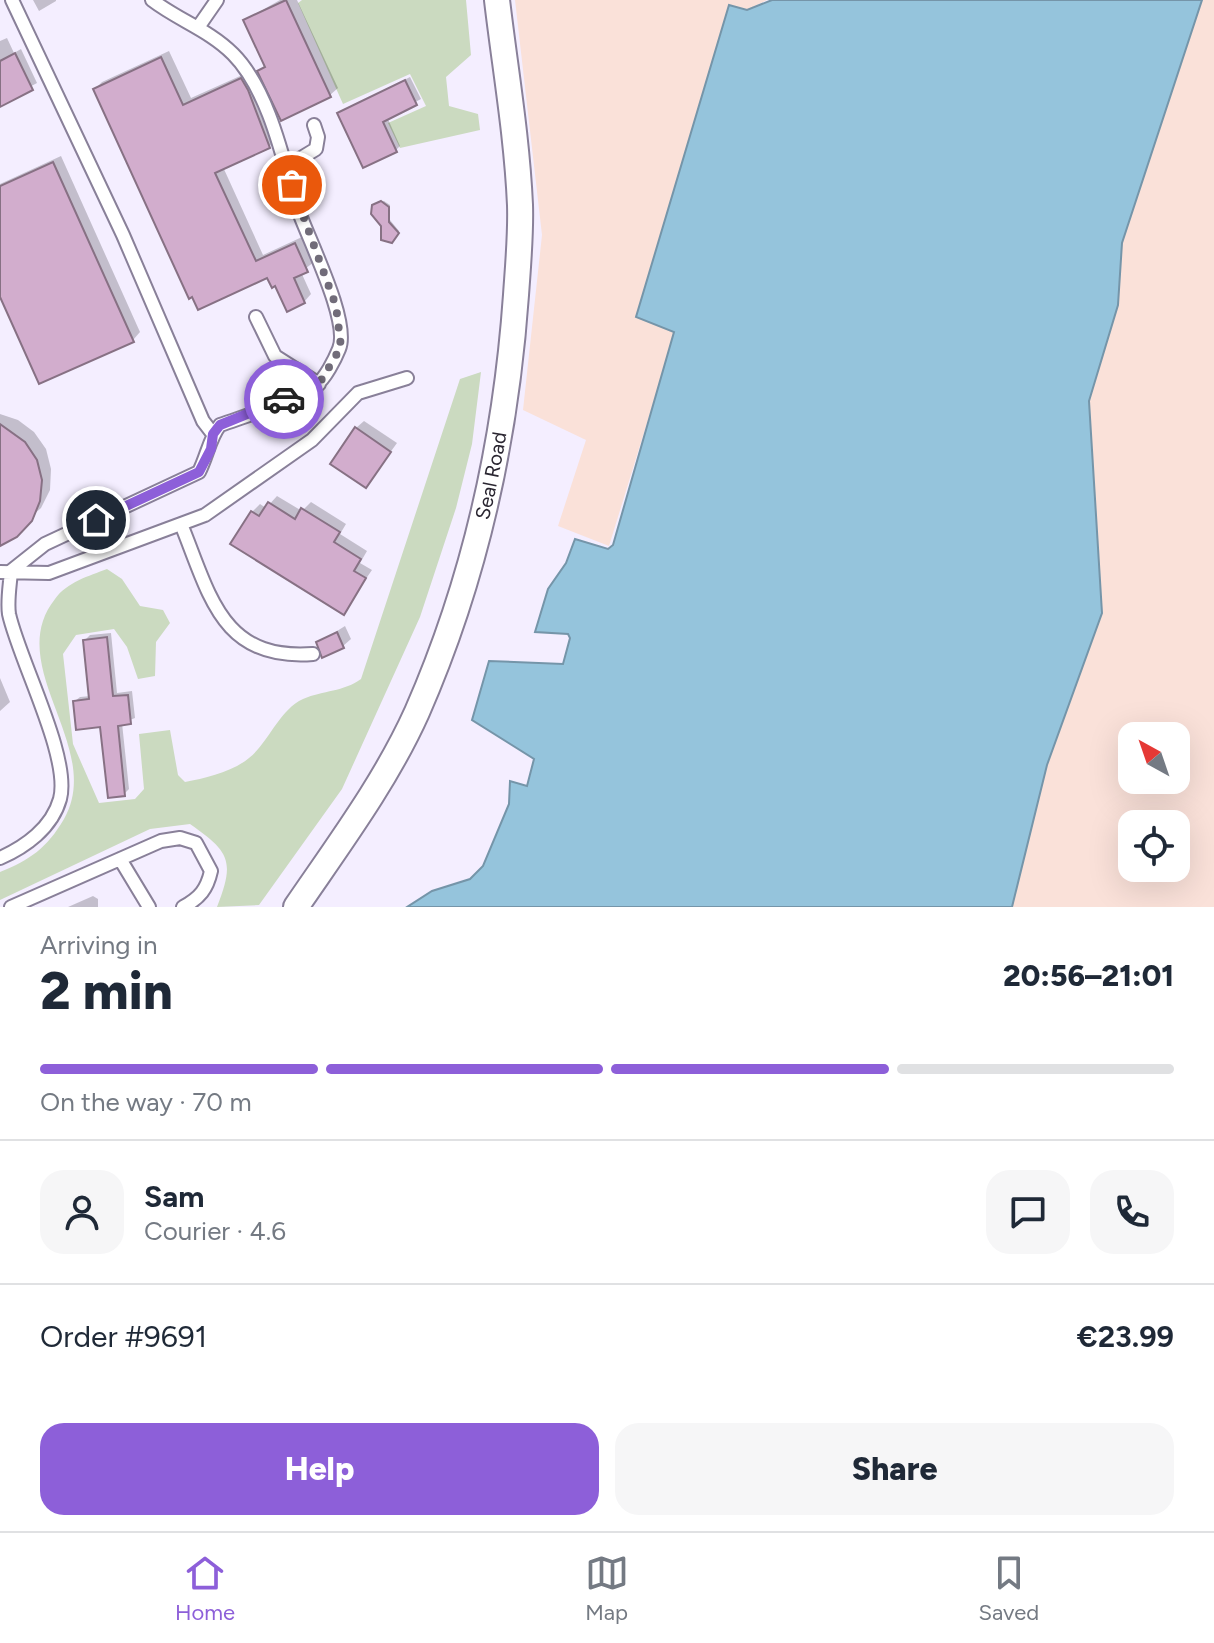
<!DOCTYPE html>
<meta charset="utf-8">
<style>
:root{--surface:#fff;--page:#f6f6f7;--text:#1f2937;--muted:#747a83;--line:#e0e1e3;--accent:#8d5fd9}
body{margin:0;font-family:Figtree,sans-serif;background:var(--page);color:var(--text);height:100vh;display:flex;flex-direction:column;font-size:30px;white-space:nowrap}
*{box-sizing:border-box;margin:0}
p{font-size:26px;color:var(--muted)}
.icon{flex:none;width:44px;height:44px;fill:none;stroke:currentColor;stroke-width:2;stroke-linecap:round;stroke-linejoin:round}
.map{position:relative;height:907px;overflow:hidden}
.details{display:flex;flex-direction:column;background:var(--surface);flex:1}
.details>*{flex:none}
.needle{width:52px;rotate:320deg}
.tools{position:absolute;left:1118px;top:722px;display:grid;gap:16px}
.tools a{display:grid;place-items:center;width:72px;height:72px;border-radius:16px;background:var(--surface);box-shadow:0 8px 32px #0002;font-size:40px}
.pin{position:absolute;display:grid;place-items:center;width:68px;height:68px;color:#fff;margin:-34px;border:4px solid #fff;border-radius:50%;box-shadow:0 2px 8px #0007}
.courier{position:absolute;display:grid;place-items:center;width:80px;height:80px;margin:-40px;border:6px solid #8d5fd9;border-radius:50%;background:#fff;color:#222;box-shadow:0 2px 10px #0007}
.headline em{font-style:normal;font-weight:800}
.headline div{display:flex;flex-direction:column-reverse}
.headline{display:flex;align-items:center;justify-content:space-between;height:136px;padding:0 40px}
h1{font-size:52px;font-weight:800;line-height:60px}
.bar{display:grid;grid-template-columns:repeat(4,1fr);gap:12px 8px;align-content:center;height:96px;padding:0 40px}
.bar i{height:10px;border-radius:6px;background:var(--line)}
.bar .selected{background:var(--accent)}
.bar p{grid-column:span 4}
.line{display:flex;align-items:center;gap:20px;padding:0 40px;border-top:2px solid var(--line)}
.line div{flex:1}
.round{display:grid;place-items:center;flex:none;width:84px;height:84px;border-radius:24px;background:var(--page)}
.primary-button{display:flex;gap:16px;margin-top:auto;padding:16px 40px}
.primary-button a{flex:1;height:92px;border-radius:24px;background:var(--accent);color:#fff;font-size:32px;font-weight:800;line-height:92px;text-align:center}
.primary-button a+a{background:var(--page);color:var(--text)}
.menu{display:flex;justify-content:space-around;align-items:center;height:112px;border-top:2px solid var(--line);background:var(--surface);font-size:22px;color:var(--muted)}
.menu a{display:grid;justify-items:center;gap:4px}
.menu .selected{color:var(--accent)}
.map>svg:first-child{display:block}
.industrial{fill:#fae1d9;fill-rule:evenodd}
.green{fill:#cbdac0}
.water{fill:#95c4dc;stroke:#7595a9;stroke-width:2}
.shadow{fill:#0003}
.building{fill:#d2adcd;stroke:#877184;stroke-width:2}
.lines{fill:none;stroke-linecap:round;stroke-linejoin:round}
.service-casing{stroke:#898099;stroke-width:16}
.minor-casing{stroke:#898099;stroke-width:28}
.service{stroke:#fff;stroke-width:12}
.minor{stroke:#fff;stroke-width:24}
.done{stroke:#716c79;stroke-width:8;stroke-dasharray:0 14.4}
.route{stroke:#8d5fd9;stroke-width:10}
.labels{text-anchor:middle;stroke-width:6;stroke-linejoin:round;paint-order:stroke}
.street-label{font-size:20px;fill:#2a2631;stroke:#fefefe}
</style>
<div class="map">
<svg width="1214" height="907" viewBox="0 0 1214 907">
<rect width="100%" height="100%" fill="#f4eeff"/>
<path class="industrial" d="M515,0h252l-20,10 -18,-4 -93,311 39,15 -66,214 -51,-20 28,-86 -63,-30 19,-175z
M1201,0h13v907h-202l35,-142 55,-152 -13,-212 29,-96 4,-62zM1132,736h44v44h-44zM1132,824h44v44h-44z"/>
<path class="green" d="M302,0h164l5,55 -25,22 3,29 29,8 2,16 -80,18 -12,-25 38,-17 -16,-32 -67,30 -45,-101z
M481,372l-9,72 -16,64 -36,109 -78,172 -83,116 -42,2c18,-46 13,-55 -27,-83l-40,5 -150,71v-28c30,-12 47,-24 64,-53 41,-72 -62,-153 -9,-220 12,-17 34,-23 52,-30l15,10 18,27 23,4 7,13 -14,19 -1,34 -17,3 -11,-32 -13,-18 -38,6 -13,19 10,90 26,59 36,-4 9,-10 -5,-55 31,-4 8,45 7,7c21,-4 47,-10 64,-24 20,-16 30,-48 54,-59 21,-9 40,-7 58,-20l99,-300z"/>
<path class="water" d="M772,0h430l-80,243 -4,62 -29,96 13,212 -55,152 -35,142h-605l25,-16 38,-12 13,-13 26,-62 1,-23 17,5 7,-27 -62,-39 17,-59 74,3 7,-26 -2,-4 -33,-2 13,-43 18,-26 9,-24 33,10 5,-4 61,-213 -38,-15 93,-312 18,5z"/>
<path class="shadow" d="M33,0h23v1l-17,10z
M280,0h17l41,88 -8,7 -70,-24 6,-6 -21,-45z
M7,38l7,15 7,-4 16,34 -37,20v-62z
M169,51l22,47 58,-26 27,67 -7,8 -46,20 40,88 39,-18 12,25 -13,10 10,22 -7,8 -28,-18 -181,-195 7,-7z
M410,77l11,22 -34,18 13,29 -4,4 -57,-37z
M61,156l79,176 -7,8 -133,-48v-108z
M384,201l6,4v15l9,11 -7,10 -16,-37z
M0,414l18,6 16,12 12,17 5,20 -1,21 -9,18 -41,36z
M364,421l33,22 -31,43 -10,-58z
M277,496l25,15 9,-9 35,22 -6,10 27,17 -7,12 12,7 -29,42 -91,-100 8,-8 6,4z
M345,626l6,13 -8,7 -25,-3z
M111,633l6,60 15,-2 3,27 -13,5 7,66 -5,5 -22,-69 -27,-24 5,-4 11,-1 -6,-56 5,-5z
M0,678l10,24 -10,9z
M93,896l5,3v8h-30z"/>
<path class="building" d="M286,0l45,97 -50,24 -24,-50 8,-4 -22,-47z
M15,53l18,37 -33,17v-46z
M161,57l22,48 58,-27 7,12 22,58 -55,25 41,88 39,-18 13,29 -14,6 11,25 -18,9 -12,-26 -3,2 -5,-10 -69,32 -6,-13 -3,2 -96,-210z
M405,80l12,25 -34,17 14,30 -34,16 -26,-55z
M53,162l81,180 -95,42 -39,-87v-111z
M381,201l8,6v15l10,11 -7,10 -11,-3v-14l-10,-12 1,-9z
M0,424l25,18 12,18 5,20 -2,21 -8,20 -15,16 -17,9z
M355,427l36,25 -25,36 -36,-24z
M268,502l27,17 6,-11 39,24 -6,10 27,17 -7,12 12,7 -22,37 -114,-71 21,-33 8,5z
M337,632l7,16 -22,10 -6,-16z
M107,637l6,59 15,-1 3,29 -13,2 7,70 -17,2 -8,-71 -24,3 -3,-29 16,-2 -6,-59z"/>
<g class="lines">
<defs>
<path id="service" d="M12,0l111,235 80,186 10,13
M199,26l18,-26
M288,166l28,-17 2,-12 -4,-12
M256,317l19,39 44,28
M181,524c29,71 40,137 132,130
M0,572l49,1 156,-58 107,-75 46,-47 49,-15
M0,858c25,-11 52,-30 60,-59 11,-42 -41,-139 -51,-185 -2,-13 1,-29 2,-43l34,-27 154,-72c8,-16 11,-35 21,-47 31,-11 69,-22 96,-40 9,-6 19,-26 23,-36 12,-28 -33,-114 -43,-145 -13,-46 -28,-115 -63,-150 -24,-24 -55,-34 -81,-54
M120,859l29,48
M11,907l150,-66 19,-3 16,5 15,28c-4,18 -11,27 -28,36"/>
<g id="minor">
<path id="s1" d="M296,907c43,-63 90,-126 121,-195 58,-132 89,-274 99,-417 2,-29 5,-61 4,-90 -3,-69 -15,-137 -23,-205"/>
</g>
</defs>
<use href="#service" class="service-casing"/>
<use href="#minor" class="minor-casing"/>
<use href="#service" class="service"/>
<use href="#minor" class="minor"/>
</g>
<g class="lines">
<path class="done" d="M284,399l35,-15 22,-37 -5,-41 -44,-121"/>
<path class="route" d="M96,520l103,-48 12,-23 2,-15 7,-9 64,-26"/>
</g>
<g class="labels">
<g class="street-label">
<text dy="7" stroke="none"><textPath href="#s1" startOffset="478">Seal Road</textPath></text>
</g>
</g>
</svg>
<div class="tools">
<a><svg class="needle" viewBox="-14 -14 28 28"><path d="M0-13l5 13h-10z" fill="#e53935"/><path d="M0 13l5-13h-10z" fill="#747a83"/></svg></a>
<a><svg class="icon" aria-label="locate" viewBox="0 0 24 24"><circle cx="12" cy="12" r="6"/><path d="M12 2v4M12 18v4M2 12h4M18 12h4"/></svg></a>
</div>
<div class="pin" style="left:292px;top:185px;background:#ea580c"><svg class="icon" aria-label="bag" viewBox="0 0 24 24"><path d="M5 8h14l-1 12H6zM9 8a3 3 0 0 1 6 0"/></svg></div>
<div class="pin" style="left:96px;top:520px;background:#1f2937"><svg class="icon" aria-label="home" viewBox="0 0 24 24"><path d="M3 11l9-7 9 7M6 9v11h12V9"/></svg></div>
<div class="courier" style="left:284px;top:399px"><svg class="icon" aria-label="car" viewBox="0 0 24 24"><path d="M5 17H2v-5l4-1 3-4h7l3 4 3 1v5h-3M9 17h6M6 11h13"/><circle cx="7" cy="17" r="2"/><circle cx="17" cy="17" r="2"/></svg></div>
</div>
<section class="details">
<div class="headline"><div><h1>2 min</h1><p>Arriving in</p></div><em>20:56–21:01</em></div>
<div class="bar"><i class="selected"></i><i class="selected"></i><i class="selected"></i><i></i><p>On the way · 70 m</p></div>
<div class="line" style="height:144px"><a class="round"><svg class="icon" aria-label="person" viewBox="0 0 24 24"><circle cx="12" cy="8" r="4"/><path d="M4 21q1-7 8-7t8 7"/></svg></a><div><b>Sam</b><p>Courier · 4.6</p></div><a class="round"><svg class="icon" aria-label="chat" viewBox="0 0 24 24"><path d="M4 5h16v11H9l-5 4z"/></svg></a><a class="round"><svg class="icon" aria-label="phone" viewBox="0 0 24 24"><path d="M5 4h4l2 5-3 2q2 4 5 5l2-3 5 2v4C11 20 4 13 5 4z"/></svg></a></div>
<div class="line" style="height:104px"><div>Order #9691</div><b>€23.99</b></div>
<div class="primary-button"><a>Help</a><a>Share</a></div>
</section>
<nav class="menu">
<a class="selected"><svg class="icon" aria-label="home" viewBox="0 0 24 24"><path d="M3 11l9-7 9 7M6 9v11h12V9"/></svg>Home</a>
<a><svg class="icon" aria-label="map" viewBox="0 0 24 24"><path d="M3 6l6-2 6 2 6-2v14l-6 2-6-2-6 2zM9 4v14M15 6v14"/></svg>Map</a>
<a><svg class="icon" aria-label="saved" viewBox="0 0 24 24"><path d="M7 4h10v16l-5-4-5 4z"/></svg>Saved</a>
</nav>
